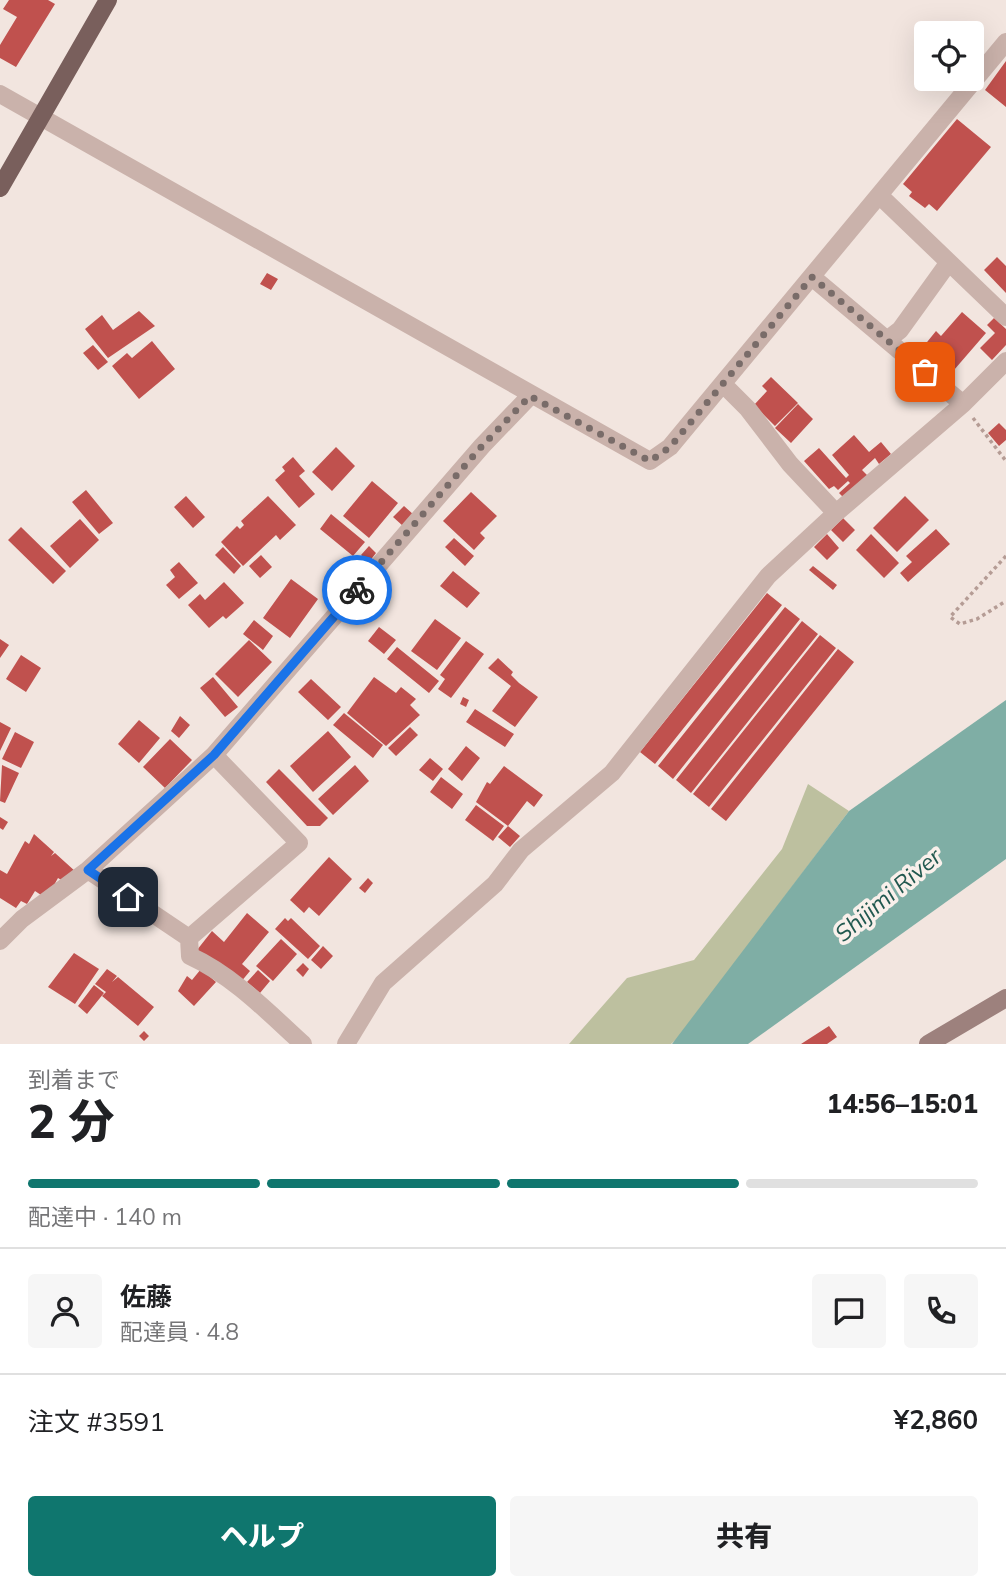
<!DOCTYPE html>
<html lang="ja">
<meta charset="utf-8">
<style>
:root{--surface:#fff;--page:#f6f6f6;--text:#202124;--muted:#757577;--line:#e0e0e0;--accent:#0f766e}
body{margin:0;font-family:Mulish,"Noto Sans JP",sans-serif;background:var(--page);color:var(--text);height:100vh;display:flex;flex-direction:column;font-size:26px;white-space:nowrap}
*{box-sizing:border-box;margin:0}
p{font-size:23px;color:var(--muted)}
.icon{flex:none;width:38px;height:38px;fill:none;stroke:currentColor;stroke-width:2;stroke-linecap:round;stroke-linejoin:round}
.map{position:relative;height:1044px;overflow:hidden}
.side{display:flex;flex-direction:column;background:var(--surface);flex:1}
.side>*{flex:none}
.tools{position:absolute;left:914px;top:21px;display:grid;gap:14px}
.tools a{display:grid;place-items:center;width:70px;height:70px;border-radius:7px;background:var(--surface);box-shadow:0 7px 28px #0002;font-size:35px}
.pin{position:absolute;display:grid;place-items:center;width:60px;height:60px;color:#fff;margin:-30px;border-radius:14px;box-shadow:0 4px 10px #0006}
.courier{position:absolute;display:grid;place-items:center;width:70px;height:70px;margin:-35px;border:5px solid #1a73e8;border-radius:50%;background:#fff;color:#222;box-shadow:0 2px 9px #0007}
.overview em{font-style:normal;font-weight:800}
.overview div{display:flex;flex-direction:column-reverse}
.overview{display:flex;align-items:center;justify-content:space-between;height:119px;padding:0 28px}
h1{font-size:46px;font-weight:800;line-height:52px}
.bar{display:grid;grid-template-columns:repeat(4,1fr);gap:10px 7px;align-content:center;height:84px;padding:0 28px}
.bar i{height:9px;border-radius:5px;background:var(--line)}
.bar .on{background:var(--accent)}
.bar p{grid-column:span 4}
.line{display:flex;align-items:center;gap:18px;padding:0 28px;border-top:2px solid var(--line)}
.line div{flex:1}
.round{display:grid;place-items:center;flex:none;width:74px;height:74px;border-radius:7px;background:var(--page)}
.cta{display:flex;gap:14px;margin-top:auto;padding:14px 28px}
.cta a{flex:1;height:80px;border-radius:7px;background:var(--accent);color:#fff;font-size:28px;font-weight:800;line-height:80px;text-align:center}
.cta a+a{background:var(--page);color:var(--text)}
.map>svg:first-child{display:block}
.green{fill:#bdc09f}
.water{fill:#7faea5}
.building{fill:#c0514e}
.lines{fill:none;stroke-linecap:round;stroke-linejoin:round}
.path{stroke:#b59c95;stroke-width:3.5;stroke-dasharray:3.5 3.5;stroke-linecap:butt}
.street{stroke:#cab2ab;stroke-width:18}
.secondary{stroke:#9d817d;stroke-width:18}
.primary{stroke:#795f5c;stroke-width:18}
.done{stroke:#796c69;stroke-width:7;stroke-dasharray:0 12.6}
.route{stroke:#1a73e8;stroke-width:9}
.labels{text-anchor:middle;stroke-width:7;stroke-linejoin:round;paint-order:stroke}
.water-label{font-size:23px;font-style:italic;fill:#21584f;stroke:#f9f0eb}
</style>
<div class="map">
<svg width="1006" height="1044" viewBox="0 0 1006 1044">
<rect width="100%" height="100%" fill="#f2e5df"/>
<path class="green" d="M808,784l41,27 -169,225 -9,8h-102l58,-66 67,-18 88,-111z"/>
<path class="water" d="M1006,700v159l-258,185h-76l177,-233z"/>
<path class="building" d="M9,0h39l7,4 -39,63 -16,-9v-13l17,-28 -14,-8z
M1006,61v46l-21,-17z
M957,119l34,28 -54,64 -8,-7 -4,4 -16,-12 3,-4 -9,-8z
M997,257l9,9v27l-22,-23z
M267,273l11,6 -7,11 -11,-6z
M139,311l16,15 -47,32 -23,-29 17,-14 11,15z
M962,312l24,21 -32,37 -5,-5 -7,7 -23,-20 17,-21 5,5z
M994,318l12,11v16l-14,15 -12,-12 15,-15 -8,-8z
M152,341l23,28 -36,30 -27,-33 15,-13 5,5z
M93,345l15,17 -10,8 -15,-17z
M771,377l27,26 -23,23 -21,-21 13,-14 -5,-5z
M798,404l15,15 -22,24 -16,-15z
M999,423l7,7v10l-7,6 -11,-13z
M854,435l15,17 12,-10 10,12 -12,10 -4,-6 -13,12 6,6 -24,22 -5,-5 11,-10 -2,-2 -10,9 -4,-4 -5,3 -25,-28 15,-13 27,30 3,-3 -17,-20z
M336,447l19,19 -23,25 -20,-19z
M293,457l12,14 -6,5 16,18 -16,14 -24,-28 10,-9 -3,-4z
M372,481l26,22 -29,35 -26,-22z
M86,490l27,33 -14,11 -27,-32z
M471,492l26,24 -17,17 5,5 -11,12 -31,-29z
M186,496l19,21 -12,11 -19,-21z
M268,496l28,29 -16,15 -4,-5 -33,31 -22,-24 16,-16 3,3 4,-4 -3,-4z
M905,496l24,24 -32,32 -24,-24z
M404,506l10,9 -11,11 -10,-9z
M331,514l34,28 -12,14 -33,-27z
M843,518l12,12 -12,12 -12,-12z
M80,519l19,21 -29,28 -20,-22z
M21,527l45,44 -13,13 -45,-44z
M936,529l14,15 -42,38 -8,-9 12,-11 -6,-6z
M827,534l12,14 -12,12 -13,-13z
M871,534l28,29 -15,15 -28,-28z
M454,538l20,18 -9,10 -20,-19z
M369,546l7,7 -7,9 -8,-7z
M223,547l18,19 -7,8 -19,-19z
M261,555l11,12 -12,11 -11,-12z
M179,562l19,21 -19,16 -13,-14 9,-8 -5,-7z
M813,566l24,19 -4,5 -24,-20z
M453,571l27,22 -13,15 -27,-22z
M291,579l27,20 -28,39 -27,-20z
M224,582l20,21 -18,16 -3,-3 -14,12 -21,-23 12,-11 5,6z
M767,593l15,12 -127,159 -15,-12z
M785,607l15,12 -127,160 -15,-13z
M435,619l26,19 -24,32 -26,-19z
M254,620l19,16 -10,14 -20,-16z
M802,621l16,13 -127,159 -15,-13z
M379,627l17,13 -12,14 -16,-13z
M820,635l16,13 -127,159 -16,-13z
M0,639l9,6 -9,13z
M249,640l23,22 -34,35 -23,-23z
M466,641l18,13 -33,44 -13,-9 7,-10 -5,-4z
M397,647l42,34 -10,12 -42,-34z
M838,649l16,13 -128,159 -15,-12z
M21,655l20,13 -15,24 -20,-13z
M498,658l15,14 -2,3 8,8 19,14 -23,30 -23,-16 19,-25 -23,-18z
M213,677l25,30 -13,10 -25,-29z
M374,677l22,16 5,-6 15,12 -6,6 10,10 -34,31 -39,-33z
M311,679l30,28 -13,13 -30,-28z
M463,697l6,3 -3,7 -6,-3z
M475,709l39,25 -9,13 -39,-25z
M344,713l39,32 -10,13 -40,-33z
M180,716l10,9 -11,13 -8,-7z
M139,720l21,18 -21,25 -21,-19z
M0,722l11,6 -11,23z
M410,727l8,8 -22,21 -8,-8z
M328,731l23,26 -38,35 -23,-26z
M15,732l19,10 -13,26 -19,-9z
M170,739l22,21 -27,28 -22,-21z
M466,746l14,12 -18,23 -14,-12z
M430,758l13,11 -10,12 -14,-11z
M2,765l17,8 -14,30 -5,-2z
M355,765l14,16 -36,34 -15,-16z
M504,766l39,29 -9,12 -7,-6 -19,25 -32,-24 11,-20 3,2z
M279,769l49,49 -8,8h-13l-41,-44z
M441,777l22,17 -11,15 -22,-17z
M476,805l28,21 -11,15 -28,-21z
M0,817l8,5 -5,8 -3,-2z
M508,826l12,10 -10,11 -12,-10z
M34,834l20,18 -3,4 4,-3 21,19 -13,9 -5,-3 -5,9 -12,8 -6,-4 -8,13 -6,-3 -5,7 -16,-10v-28l7,4 18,-33 4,3z
M329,857l23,22 -33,37 -10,-9 -5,6 -14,-13z
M368,878l5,5 -8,10 -6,-5z
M247,913l22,19 -27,32 8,7 -10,12 -43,-33 15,-19 12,11z
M285,918l3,3 3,-3 29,28 -12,13 -33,-30z
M281,939l16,15 -24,27 -17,-15z
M323,946l10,10 -12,13 -10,-9z
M74,953l25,16 -24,35 -27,-17z
M303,963l6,6 -6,8 -7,-7z
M107,969l10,7 -5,6 6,-5 36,30 -16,19 -36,-30 4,-4 -11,-8z
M201,969l15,13 -22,24 -16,-15 9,-15 5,4z
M258,970l12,11 -10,12 -13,-11z
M94,985l10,8 -17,21 -9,-8z
M829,1026l8,11 -10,7h-26z
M144,1031l5,5 -5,5 -5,-5z"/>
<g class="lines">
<path class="path" d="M973,418l33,43
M1006,556l-56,61 10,7 17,-5 29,-18"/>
<path class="street" d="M0,94l650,367 20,-14 29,-35 307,-370
M879,195l127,122
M812,277l151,127
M887,340l13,-10 49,-68
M836,513l127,-109 43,-43
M88,870l101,68 1,18c42,19 79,57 113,88
M189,938l110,-95 -85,-88
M0,941l22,-22 66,-49 126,-115 268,-309 48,-50
M346,1044l37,-61 112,-99 26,-34 91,-77 156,-197 68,-63 -46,-49 -42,-55 -25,-25"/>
<path class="secondary" d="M928,1044l78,-46"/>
<path class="primary" d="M0,188l108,-188"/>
</g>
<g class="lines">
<path class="done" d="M357,590l125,-144 48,-50 120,65 20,-14 142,-170 113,95"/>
<path class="route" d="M128,897l-40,-27 126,-115 143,-165"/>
</g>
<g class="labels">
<g class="water-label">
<text transform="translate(888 895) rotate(-40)" y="8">Shijimi River</text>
</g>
</g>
</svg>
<div class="tools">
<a><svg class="icon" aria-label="locate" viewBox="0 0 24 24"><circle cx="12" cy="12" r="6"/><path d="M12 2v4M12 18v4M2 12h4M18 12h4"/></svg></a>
</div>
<div class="pin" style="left:925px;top:372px;background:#ea580c"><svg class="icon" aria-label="bag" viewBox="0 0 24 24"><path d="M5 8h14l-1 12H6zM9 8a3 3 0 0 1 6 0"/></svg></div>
<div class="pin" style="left:128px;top:897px;background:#1f2937"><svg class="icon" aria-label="home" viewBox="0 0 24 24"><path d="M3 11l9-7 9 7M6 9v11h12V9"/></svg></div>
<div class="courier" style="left:357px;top:590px"><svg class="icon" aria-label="bike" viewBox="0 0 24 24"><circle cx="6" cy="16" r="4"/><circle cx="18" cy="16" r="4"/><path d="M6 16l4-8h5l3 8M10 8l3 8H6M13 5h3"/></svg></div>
</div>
<section class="side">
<div class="overview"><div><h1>2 分</h1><p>到着まで</p></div><em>14:56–15:01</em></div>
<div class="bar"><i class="on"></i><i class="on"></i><i class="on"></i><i></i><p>配達中 · 140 m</p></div>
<div class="line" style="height:126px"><a class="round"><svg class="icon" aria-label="person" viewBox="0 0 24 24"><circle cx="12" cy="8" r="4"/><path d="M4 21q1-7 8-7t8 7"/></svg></a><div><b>佐藤</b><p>配達員 · 4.8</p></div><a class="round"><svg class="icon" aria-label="chat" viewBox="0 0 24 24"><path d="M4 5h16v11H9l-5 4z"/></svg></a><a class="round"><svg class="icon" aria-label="phone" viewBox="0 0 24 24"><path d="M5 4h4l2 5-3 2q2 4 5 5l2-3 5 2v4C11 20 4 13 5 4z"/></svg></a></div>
<div class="line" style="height:91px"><div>注文 #3591</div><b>¥2,860</b></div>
<div class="cta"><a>ヘルプ</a><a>共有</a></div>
</section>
